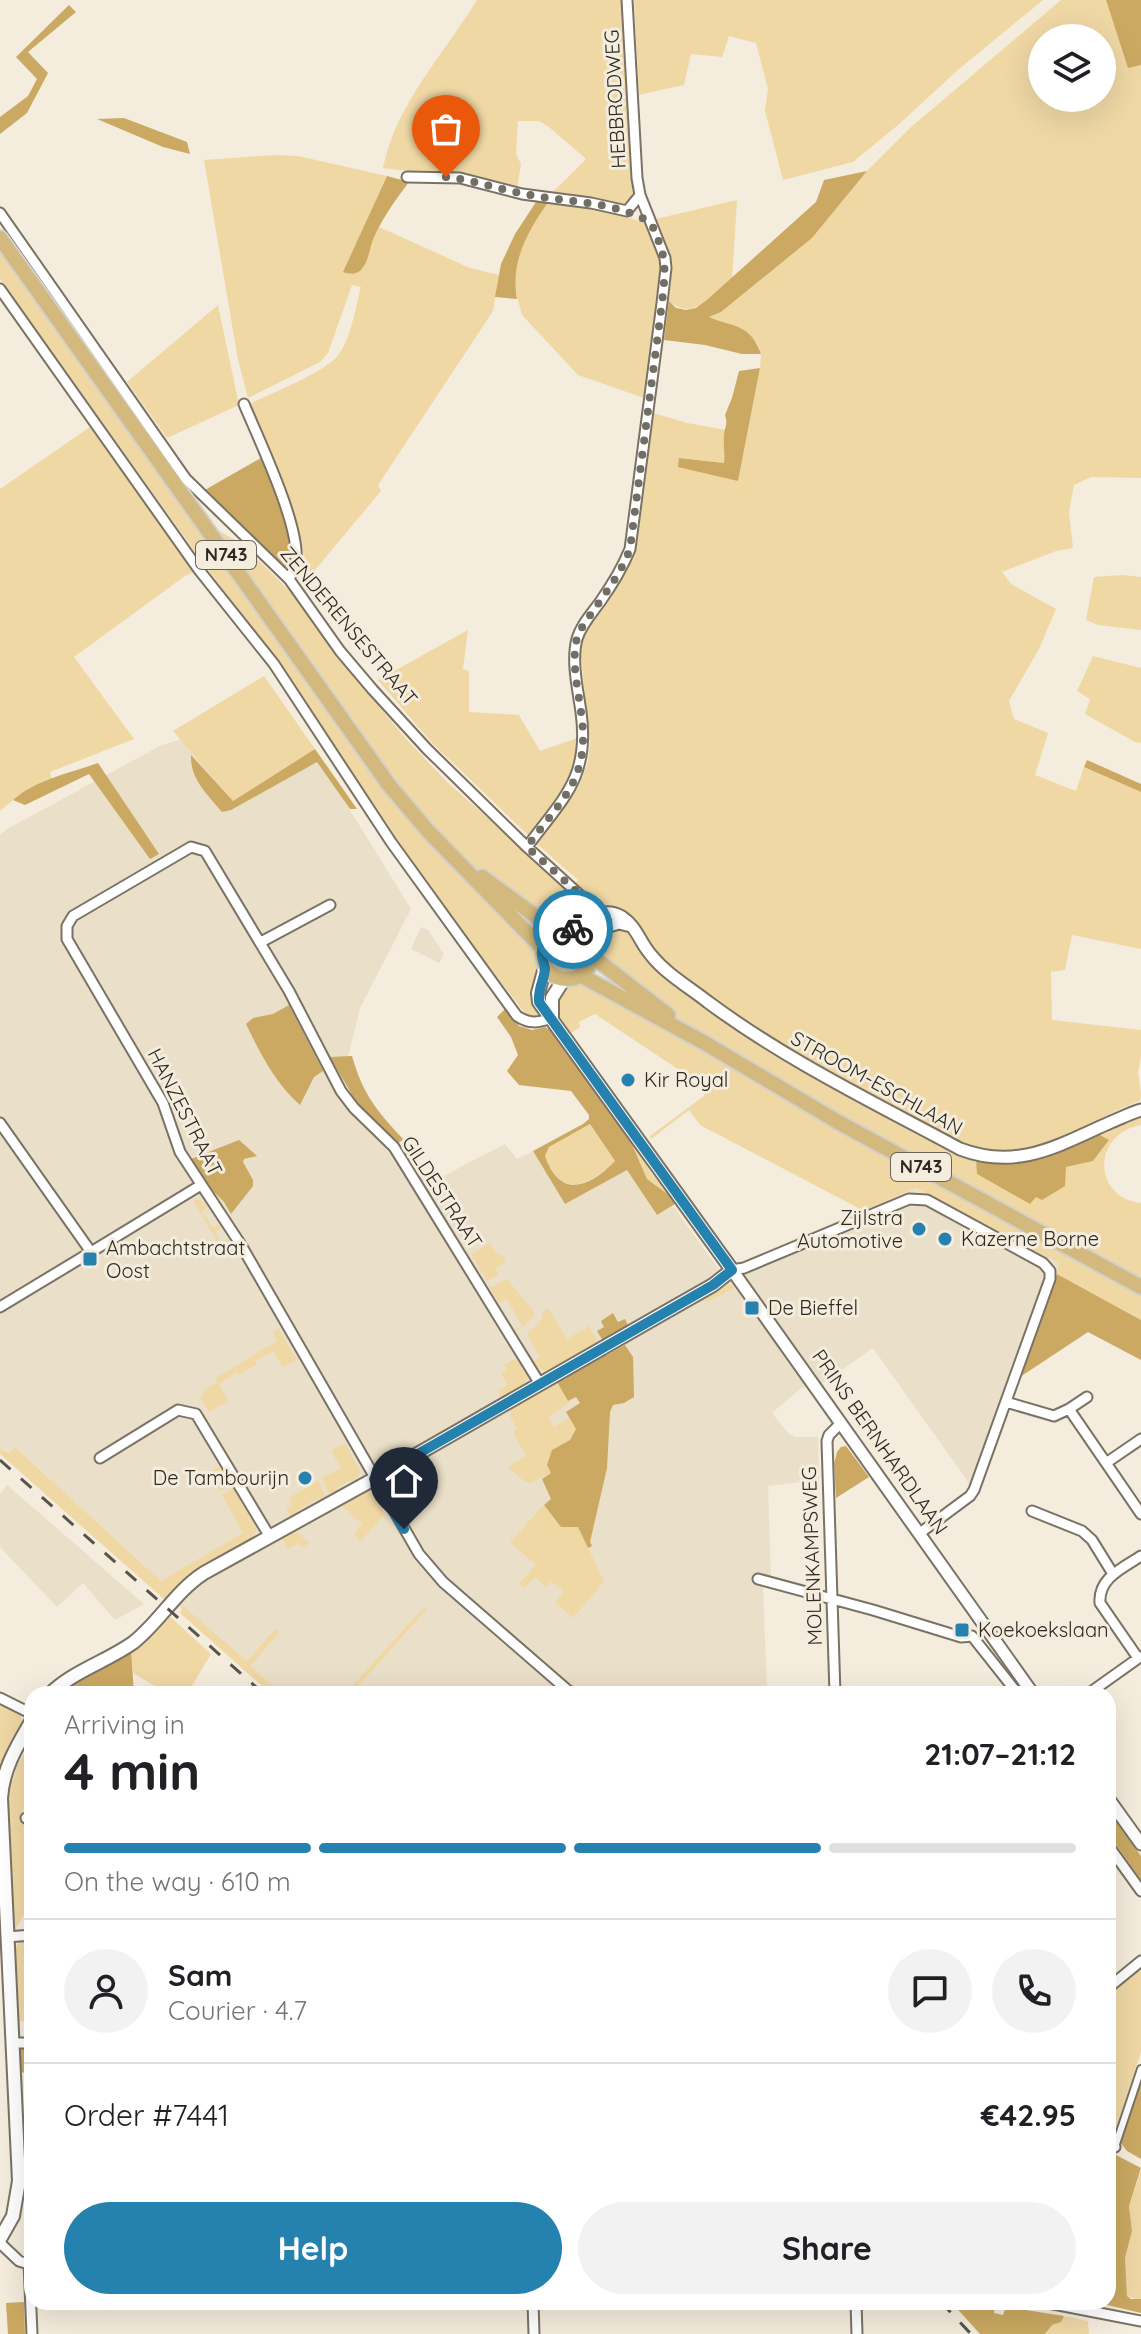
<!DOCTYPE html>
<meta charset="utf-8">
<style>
:root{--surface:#fff;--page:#f2f2f2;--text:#202124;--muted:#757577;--line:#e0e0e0;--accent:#2582af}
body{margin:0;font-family:Quicksand,sans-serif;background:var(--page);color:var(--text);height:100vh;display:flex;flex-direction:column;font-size:30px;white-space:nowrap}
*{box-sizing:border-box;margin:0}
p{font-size:26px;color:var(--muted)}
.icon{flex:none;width:44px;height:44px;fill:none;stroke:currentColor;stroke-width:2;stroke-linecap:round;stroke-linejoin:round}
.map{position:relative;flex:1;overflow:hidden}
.details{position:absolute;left:24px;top:1686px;width:1092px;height:624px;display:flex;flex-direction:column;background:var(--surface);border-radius:24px;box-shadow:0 8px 32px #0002}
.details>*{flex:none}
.buttons{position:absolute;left:1028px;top:24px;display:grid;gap:16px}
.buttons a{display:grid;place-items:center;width:88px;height:88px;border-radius:50%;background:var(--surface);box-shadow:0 8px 32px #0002;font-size:40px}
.pin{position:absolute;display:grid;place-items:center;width:68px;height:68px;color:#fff;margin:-82px -34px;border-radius:50% 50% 50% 0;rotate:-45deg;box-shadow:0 0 8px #0007}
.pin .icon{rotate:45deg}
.courier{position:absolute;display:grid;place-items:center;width:80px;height:80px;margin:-40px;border:6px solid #2582af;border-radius:50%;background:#fff;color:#222;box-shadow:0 2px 10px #0007}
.summary em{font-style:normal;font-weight:700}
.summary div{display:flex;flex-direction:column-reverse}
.summary{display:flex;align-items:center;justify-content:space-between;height:136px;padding:0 40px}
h1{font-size:52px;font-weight:700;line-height:60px}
.bar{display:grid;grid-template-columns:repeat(4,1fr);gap:12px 8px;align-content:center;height:96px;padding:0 40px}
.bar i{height:10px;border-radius:6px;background:var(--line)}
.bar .selected{background:var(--accent)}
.bar p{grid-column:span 4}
.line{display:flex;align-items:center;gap:20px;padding:0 40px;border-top:2px solid var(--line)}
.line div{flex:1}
.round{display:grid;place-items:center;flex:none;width:84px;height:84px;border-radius:42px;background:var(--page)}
.primary-button{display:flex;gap:16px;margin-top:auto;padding:16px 40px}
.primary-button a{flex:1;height:92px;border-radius:48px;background:var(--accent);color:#fff;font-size:32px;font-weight:700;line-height:92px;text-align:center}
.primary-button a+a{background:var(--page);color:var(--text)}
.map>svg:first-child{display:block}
.built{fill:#eadfc8}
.green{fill:#f0d8a5;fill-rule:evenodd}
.forest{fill:#cba962;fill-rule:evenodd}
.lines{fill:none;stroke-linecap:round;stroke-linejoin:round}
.pedestrian-casing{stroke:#7a7365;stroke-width:10}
.minor-casing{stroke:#7a7365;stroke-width:13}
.tertiary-casing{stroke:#7a7365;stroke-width:15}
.secondary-casing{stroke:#7a7365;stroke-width:16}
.primary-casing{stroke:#d1d0cf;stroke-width:18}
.pedestrian{stroke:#fff;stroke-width:6}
.minor{stroke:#fff;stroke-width:9}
.tertiary{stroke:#fff;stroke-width:11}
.secondary{stroke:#fff;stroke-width:12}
.primary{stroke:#d3b97d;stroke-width:14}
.rail{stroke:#58544c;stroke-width:3;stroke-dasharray:14 14;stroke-linecap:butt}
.done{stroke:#736e64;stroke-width:8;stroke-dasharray:0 14.4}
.route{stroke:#2582af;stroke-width:10}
.poi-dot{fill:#2582af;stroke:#f4ecdc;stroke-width:3}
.labels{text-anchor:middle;stroke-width:6;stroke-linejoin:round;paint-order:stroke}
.shield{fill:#f4ecdc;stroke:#69645b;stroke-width:2}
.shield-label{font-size:18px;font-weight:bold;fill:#2d2a24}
.street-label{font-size:20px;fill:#2d2a24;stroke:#f4ecdc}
.poi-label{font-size:20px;fill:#2d2a24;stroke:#f4ecdc;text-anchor:start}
</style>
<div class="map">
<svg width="1141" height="2334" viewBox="0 0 1141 2334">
<rect width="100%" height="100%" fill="#f4ecdc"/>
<path class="built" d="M260,713h30l121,196 -51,99 -20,82 71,65 21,27 73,-38 12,15 16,-8 32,53 63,-35 28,46 17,-9 47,65 194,-83 146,75 -40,114 -7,6 -39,107 -101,-142 -50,35 -22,5 -29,25 15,19 8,5h23l1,43 -51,6 3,91 -8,8 4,109h-490l-95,-84 -21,-29 -146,-134 -6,6 -9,-4v-614l9,-7 151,-82z
M421,927l7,3 16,24 -5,9 -28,-14z
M7,1485l137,119 -29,16 -32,-37 -26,24 -57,-60v-53z"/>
<path class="green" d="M477,0h148l11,194 -12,14 -74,-13 36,-36 -37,-32 -10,-6h-21l-2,33 5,10 -4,24 -61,-16h-42l-31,-4c13,-64 61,-114 94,-168z
M634,0h409l-84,69 -61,56 -45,37 -70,18 -18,-69 3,-22 -12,-46 -27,-7 -7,21 -31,-3 -7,31 -45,10z
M1061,0h45l22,67 13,-2v413l-50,-1 -17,8 -5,27 4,36 -17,3 -54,21 9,12 45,25 -17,40 -30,52 5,18 34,14 -13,42 41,16 8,-24 57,25v157l-69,-14 -7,35 -14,2 1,48 89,10v26l-3,17 3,21 -1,7c-63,23 -102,65 -173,45l-167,-89 -91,-58 -54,-46 -22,-34 -7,-4 -21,-5 -30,-26 3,-4 -41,-36 42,-58 9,-24 2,-19 -10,-94 2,-14 49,-76 23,-146 33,10 39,7c-4,10 -1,22 -2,33l-44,-5 58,23 22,-113 1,-14 -4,-11 -50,-25 14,-6 91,-74 55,-67 43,-43zM1042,38h60v60h-60z
M274,155l24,1 89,20 -43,95 24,-14 2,-13 9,-17 91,41 29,7 -6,36 -115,174 3,6 -71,85 -18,-60 -42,-112c21,-11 77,-32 89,-50 13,-18 16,-46 22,-67l-9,-2 -24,68 -8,9 -72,36 -10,-38 -34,-200z
M737,200l-5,80c-19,15 -40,42 -63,21 4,-34 2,-50 -13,-82z
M549,201c36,8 67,10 101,24l14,36 -17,138 -69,-24 -56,-60 -8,-30 4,-27 10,-27z
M0,252l387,542 18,22 58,56 74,77 3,17 1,48 -4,3 -10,-1 -100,-131 -155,-232 -63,-82 -189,-263 -20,-29z
M218,305l21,100 -72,33 -40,-56z
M90,427l104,145 -9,4 -111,81 60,82 -84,33 2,7 -31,14 -21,18v-322z
M213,527l30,18 57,56 43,61 29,36 35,42 40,42 136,120 4,7 -3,8c-30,19 -43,-6 -67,-23 -14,-10 -32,-18 -45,-30 -64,-55 -102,-122 -151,-190 -35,-49 -72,-98 -108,-147z
M1122,575l19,2v53l-43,-5 -12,-5 8,-43z
M468,630l-5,39 6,2v41l50,3 21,36 40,-14 -4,35 -45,66 -99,-95 -54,-63z
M1093,656l48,12v75l-6,-1 -50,-28 5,-15 -13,-8z
M264,676l51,73 -82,52 -60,-70z
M607,928h20l74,76 38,27 37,23 180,98 20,8 2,14 58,23 30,-30 27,-6 16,-21 -9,-5h-10l51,-21v11c-49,9 -49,72 0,78v76l-322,-174 -124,-75 -40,-28 -59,-50 1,-11z
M546 953a20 20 0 1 1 40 0a20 20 0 1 1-40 0Z
M581,981l560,313v26l-84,-46 2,-11 -144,-75 -51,23 -164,-86 -11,-15 -38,29 -1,-3 54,-40 4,-7 -113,-75 -16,8 1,5 -9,6 -13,-19v-21l10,-10z
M590,1124l25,37c-26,26 -55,38 -70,-5l4,-9z
M628,1135c15,14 15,30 28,44 5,5 12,6 15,12 3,4 3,8 4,13l-6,-9 -22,-16z
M193,1200c6,-2 11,2 15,7l-6,4 11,17 6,-4 2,4 -6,4 6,10 7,-3 2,4 -9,5z
M490,1243l6,10 6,3 4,6 -10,6 2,7 -11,6 -16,-27z
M507,1279l27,33v5l-19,15 -1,-2 8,-4 -15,-27 -8,4 -9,-15z
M724,1284l14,2 -29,15 -16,1z
M548,1308l19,31 22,-13 10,18 -51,27 -8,-2 -7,-7 7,-5 -13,-23 13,-12 3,-10z
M279,1329l18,31 -14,7 -10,-16 -18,10 2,4 -19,10 -2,-3 -17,12 9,17 -19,11 -9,-16 3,-1 1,-5 13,-8 -1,-4 61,-37 -4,-9z
M517,1358l7,14 4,2c-2,13 -16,18 -27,24l-3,-7 9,-6 -6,-12 6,-3 -3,-5z
M557,1382l12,21 -21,14 6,10 15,-9 7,11 -25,44 -21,10 -7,-3 -15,-13 18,-11 -13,-24 4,-3 -7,-13 2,-9z
M345,1443l16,30 -8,9 -3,-2 -12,7v4l-8,4 -8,-17 19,-10 -10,-17z
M15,1447l146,134 82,-48 -21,-38 11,-7 24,42 -6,9 -56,32 -30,29 -165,-146v-5l9,4z
M220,1466l11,18 -11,7 -11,-18z
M318,1480l8,17 -5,4 -4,-2 -22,13 -1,4 -4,-1 -4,-6 6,-4 -3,-7z
M364,1491l13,6 7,18 -23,26 -7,-7 8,-10 -21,-19z
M544,1505l17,22h17l26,54 -31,37 -18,-16 9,-10 -13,-11 -5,6 -11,-10 -10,11 -6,-4 17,-19 -26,-23z
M295,1531l15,12 -8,4 -3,-4 -11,6 -6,-10z
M183,1606l64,55 28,-32 4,4 -29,33 32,28h-11l-91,-81z
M424,1607l3,2 -76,85h-6z
M167,1614l44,40 -24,40h-19l-35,-21 -2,-24 12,-6z
M0,1702l20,12 3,9 -23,42z
M32,1739v54l-13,27 13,8v19l-5,4v26l5,2v22l-18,31 -6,-104 1,-36 8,-26z
M23,1939h9l-2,50 2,33 -15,-1 -4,-72z
M1141,1969v83l-29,88 -4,3v-147z
M1141,2171v128l-1,1 -13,-4 -2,-38 7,-27 -3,-25z
M1064,2316l24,5 1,13h-44l7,-9 9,-3z"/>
<path class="forest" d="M1106,0h35v65l-13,3z
M69,5l7,7 -48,40 20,21 -21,40 -27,21v-17l28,-21 9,-17 -21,-22z
M124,118l63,24 3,12 -27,-7 -66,-28z
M867,171l-55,67 -91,74 -12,5c25,11 41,6 52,37h-19l-37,-9 -41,-5 5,-39 7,7 10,2 10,-2 12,-9 108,-97 8,-22z
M387,176l22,6c-13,17 -25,34 -34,53 -6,11 -5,25 -14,35 -6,5 -11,4 -18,2z
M538,199l11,2c-21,30 -39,60 -32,98l-22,-2 6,-33 14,-30z
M760,368l-22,113 -60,-14 1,-9 45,5c1,-10 -1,-20 0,-28 1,-9 4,-11 1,-20l7,-17 7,-27z
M261,458c14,32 32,75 29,110l-4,2 -33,-28 -50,-51z
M315,749l42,60h-7l-33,-47 -86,48 -9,2c-15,-18 -32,-33 -31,-57l42,46z
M1087,760l54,24v8l-57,-25z
M98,763l61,91 -9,5 -61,-85 -64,31 -12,-5c22,-20 57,-27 85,-37z
M289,1005l34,66 -9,6 -14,28c-25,-22 -40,-52 -54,-81l7,-6 20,-4z
M506,1008l13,18 13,4 13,-3 5,3 78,105 19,44 22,16 6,9 -18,11 -30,-45 -62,34 -32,-53 50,-27 6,-5v-4l-18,-24 -52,-6 -12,-14 11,-16 -7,-18 -14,-20zM590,1124l25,37c-26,27 -55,38 -70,-5l4,-9z
M352,1056c11,39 25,55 52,84l-7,3 -39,-38 -28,-48z
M1090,1135h10l9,5 -16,21 -27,6 -1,19 -23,14 -6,-3 -6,7 -53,-30 -1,-14c44,9 74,-8 114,-25z
M239,1140l18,16 -13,3 -1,3 10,18v6l-22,28 -7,-12 -17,-17 -16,-26z
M1057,1274l84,46v40l-53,-28 -68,45z
M613,1313l5,9 7,-3 4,8 -26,14 -6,-10 7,-4 -3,-6z
M625,1345l8,12 1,40 -10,6 -11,2 -3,7 -3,56 -17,74 2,4 -4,2 -10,-21h-17l-17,-22 7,-6 -9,-20 9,-6 -4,-8 5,-15 18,-10 6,-11 -10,-17 14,-9 -4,-6 -8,4 -11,-19 10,-4v-6l36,-19 4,2z
M846,1446l23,31 -33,21 -2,-34 3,-12 4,-5z
M131,1649l3,45h-75l22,-16z
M1108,1809l33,47v24l-33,-47z
M20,2046h12v29l-11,-3z
M1141,2080v79l-14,-8 -7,-9z
M1108,2154h6l27,14 -12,38 3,25 -7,27 2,38 4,3h10v14l-38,-9v-2h5l2,-49 -2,-22z
M24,2302l1,32h-17l-2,-31z
M951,2302l42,2 2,3 -1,6 9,2 3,-8 58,9 -3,6 -9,3 -7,9h-65z"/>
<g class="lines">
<defs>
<path id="pedestrian" d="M1115,2147l26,-78"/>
<path id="minor" d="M407,177l53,1 62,16 69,9 36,8 13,-16
M0,213l186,266 103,100 51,72 33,39 54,59 100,98 76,69
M0,289l199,281 75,94 117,178 126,174c12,8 21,7 35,2
M244,404c15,36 56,121 52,157 -1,6 -4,12 -7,18
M527,847c36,-49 63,-69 54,-135 -3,-22 -10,-51 -4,-73 4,-14 15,-26 23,-37 12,-17 22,-33 30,-53l32,-246 4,-35 -1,-10 -25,-63 -3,-17 -10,-178
M261,942l69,-37
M0,1123l91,129 -91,55
M91,1252l110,-67
M732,1270l12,-2 165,-69 18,1 116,63 7,8v8l-76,211 -4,6 -50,37
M540,1384l-146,-237 -40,-39 -13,-17 -52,-100 -84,-140 -14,-4 -118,69 -6,10v13l96,164 17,49 61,93 178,309 24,28 129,112
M1087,1397l-18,12 72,105
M1006,1402l48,14 15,-7
M100,1458l78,-48 18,4 74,123
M1106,1463l35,-24
M1032,1511l50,20 10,9 21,34
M758,1579l115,31 88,27 11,-1 46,58
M1138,1658l-38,-55c-2,-25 23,-35 41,-47
M835,1694l-8,-253 2,-6 12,-12
M1088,1694l52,-37
M0,1698l32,16
M26,1818l6,4
M1108,1845l33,46
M7,1937l25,-2
M1108,1988l33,-27
M13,2043h19
M1108,2149l7,-2
M0,2243l19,18 13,4
M29,2264l3,70
M533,2302l1,32
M856,2302l1,32
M1043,2302l98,19"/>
<path id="tertiary" d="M572,929c16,-10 31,-23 50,-12 15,10 18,26 29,38 15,19 38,32 57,47 78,58 167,101 252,147 58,22 99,-4 151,-27 10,-4 20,-9 30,-12
M590,944l12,-16 17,-5 12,3
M732,1270l301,424
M1108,1798l33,46"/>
<path id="secondary" d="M552,1018v-20l12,-19
M50,1694c23,-23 58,-33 84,-52 26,-21 42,-51 70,-69l170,-94 288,-165 51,-29 19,-15 -193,-268 -1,-9 7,-26
M0,2239l13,-23 6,-35 -18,-383c2,-30 16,-52 31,-78"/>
<path id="primary" d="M0,238l389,547 39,46 114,117
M482,877l74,54
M542 954a25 25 0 1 1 50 0a25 25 0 1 1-50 0Z
M592,956l76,59
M580,975l123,67 135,80 303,165"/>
</defs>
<use href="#pedestrian" class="pedestrian-casing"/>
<use href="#minor" class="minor-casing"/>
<use href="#tertiary" class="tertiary-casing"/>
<use href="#secondary" class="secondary-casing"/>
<use href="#primary" class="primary-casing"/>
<use href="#pedestrian" class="pedestrian"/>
<use href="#minor" class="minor"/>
<use href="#tertiary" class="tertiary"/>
<use href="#secondary" class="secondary"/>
<use href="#primary" class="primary"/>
<path class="rail" d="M0,1460l264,234
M941,2302l30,32"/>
</g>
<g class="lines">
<path class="done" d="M446,177c27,3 52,12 79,17 42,9 89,6 126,29 16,35 15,42 11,80l-32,246c-8,22 -21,39 -34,58 -7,10 -15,20 -19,31 -6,23 1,51 4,74 10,67 -18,85 -54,135l74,66 -14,5 -14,11"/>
<path class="route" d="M404,1529l-30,-50 339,-194 19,-15 -193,-268c-1,-15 5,-21 6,-33 0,-2 -3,-11 -3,-13 -2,-19 14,-28 31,-27"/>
</g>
<g class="poi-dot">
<circle cx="628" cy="1080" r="8"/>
<circle cx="919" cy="1229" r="8"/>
<circle cx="945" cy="1239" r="8"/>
<rect x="82" y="1251" width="16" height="16" rx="4"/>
<rect x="744" y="1300" width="16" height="16" rx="4"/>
<circle cx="305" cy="1478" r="8"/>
<rect x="954" y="1622" width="16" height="16" rx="4"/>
</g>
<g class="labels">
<g class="shield">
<rect x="196" y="541" width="60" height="28" rx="6"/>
<rect x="891" y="1153" width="60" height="28" rx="6"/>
</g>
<g class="shield-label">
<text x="226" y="561">N743</text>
<text x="921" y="1173">N743</text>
</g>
<g class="street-label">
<text transform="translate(615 99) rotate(-93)" y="7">HEBBRODWEG</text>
<text transform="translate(349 626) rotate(50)" y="7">ZENDERENSESTRAAT</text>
<text transform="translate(877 1083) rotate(29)" y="7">STROOM-ESCHLAAN</text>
<text transform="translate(185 1112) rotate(63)" y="7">HANZESTRAAT</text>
<text transform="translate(442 1192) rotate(57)" y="7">GILDESTRAAT</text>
<text transform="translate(880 1442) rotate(55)" y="7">PRINS BERNHARDLAAN</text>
<text transform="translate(812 1556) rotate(-92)" y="7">MOLENKAMPSWEG</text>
</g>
<g class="poi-label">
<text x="644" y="1087">Kir Royal</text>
<text x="903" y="1225" text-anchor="end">Zijlstra<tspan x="903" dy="23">Automotive</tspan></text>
<text x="961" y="1246">Kazerne Borne</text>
<text x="106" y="1255">Ambachtstraat<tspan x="106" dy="23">Oost</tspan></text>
<text x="768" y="1315">De Bieffel</text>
<text x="289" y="1485" text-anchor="end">De Tambourijn</text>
<text x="978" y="1637">Koekoekslaan</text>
</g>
</g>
</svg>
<div class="buttons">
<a><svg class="icon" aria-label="layers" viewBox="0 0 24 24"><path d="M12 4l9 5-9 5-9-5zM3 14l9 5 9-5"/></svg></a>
</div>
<div class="pin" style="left:446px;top:177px;background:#ea580c"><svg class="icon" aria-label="bag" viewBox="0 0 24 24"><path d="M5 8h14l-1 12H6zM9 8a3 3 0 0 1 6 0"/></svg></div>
<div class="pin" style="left:404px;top:1529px;background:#1f2937"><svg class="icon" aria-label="home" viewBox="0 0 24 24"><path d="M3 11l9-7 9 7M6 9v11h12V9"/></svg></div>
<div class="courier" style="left:573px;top:929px"><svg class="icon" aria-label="bike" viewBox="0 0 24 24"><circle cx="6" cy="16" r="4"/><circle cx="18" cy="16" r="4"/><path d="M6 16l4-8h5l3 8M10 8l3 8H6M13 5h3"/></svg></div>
<section class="details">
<div class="summary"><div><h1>4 min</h1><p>Arriving in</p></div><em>21:07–21:12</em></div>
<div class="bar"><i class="selected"></i><i class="selected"></i><i class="selected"></i><i></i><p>On the way · 610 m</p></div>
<div class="line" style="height:144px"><a class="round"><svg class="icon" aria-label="person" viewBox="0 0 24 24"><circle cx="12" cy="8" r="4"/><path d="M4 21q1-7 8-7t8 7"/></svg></a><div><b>Sam</b><p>Courier · 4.7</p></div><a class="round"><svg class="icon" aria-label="chat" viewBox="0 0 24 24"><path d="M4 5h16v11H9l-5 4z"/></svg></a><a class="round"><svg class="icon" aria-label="phone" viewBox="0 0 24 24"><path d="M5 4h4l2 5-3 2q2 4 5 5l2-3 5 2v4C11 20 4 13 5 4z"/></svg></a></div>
<div class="line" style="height:104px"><div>Order #7441</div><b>€42.95</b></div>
<div class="primary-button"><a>Help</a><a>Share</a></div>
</section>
</div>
